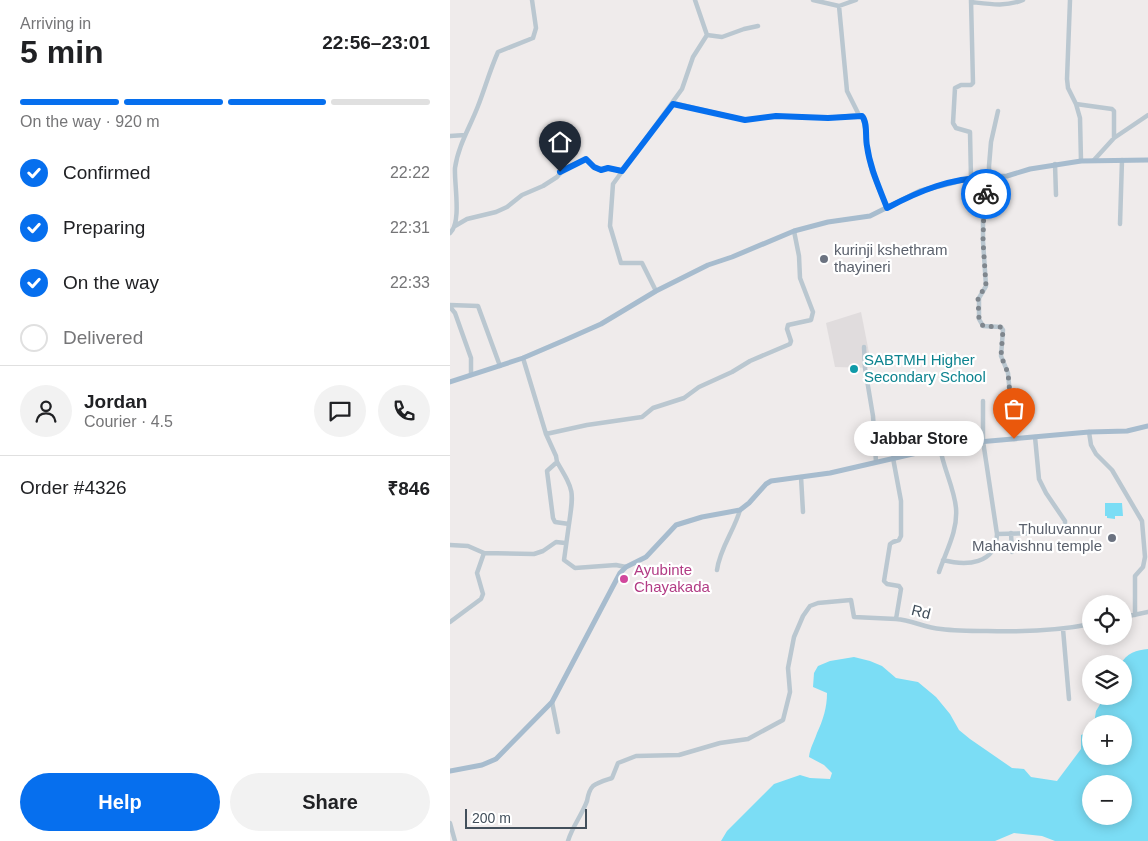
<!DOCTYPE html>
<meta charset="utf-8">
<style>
:root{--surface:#fff;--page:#f2f2f2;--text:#202124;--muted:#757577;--line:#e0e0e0;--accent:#066fee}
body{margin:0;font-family:Helvetica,sans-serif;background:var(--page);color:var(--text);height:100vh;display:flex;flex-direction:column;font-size:19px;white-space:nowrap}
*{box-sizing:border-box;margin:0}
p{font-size:16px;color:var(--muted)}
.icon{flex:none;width:28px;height:28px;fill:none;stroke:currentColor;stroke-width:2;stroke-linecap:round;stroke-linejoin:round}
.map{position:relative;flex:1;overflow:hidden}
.side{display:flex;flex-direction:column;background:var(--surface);width:450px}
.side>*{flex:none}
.fabs{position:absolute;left:632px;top:595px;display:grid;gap:10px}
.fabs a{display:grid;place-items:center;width:50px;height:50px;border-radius:50%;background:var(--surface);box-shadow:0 2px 12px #0003;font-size:25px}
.scale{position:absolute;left:15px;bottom:12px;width:122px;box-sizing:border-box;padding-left:5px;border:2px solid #424f5b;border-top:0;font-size:14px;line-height:18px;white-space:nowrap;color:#424f5b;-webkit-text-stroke:4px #fff;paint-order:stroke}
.pin{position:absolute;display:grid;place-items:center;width:42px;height:42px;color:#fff;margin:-51px -21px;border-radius:50% 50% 50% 0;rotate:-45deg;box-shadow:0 0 5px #0007}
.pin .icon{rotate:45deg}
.courier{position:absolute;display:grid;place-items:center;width:50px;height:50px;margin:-25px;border:4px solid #066fee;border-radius:50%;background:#fff;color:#222;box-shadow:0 1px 6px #0007}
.bubble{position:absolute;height:35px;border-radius:18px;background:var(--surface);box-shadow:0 2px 12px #0003;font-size:16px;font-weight:600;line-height:35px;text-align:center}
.headline em{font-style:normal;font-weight:600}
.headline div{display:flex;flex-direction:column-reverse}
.headline{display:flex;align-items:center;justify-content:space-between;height:85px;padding:0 20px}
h1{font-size:32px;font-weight:600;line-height:38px}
.bar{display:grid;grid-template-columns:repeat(4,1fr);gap:8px 5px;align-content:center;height:60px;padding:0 20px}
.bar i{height:6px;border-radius:4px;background:var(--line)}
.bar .selected{background:var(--accent)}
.bar p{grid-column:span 4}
.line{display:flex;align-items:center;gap:12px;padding:0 20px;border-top:1px solid var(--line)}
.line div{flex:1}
.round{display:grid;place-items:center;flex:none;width:52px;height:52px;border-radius:26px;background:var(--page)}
ol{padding:0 20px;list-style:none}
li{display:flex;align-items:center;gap:15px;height:55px}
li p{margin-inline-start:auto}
li .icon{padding:5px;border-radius:50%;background:var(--accent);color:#fff;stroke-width:4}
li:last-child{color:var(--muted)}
li i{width:28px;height:28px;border:2px solid var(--line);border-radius:50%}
.cta{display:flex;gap:10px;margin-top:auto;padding:10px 20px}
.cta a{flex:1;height:58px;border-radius:30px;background:var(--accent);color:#fff;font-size:20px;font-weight:600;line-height:58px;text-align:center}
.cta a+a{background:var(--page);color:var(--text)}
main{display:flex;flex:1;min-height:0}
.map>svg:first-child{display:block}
.education{fill:#e0dcdd}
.water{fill:#7bddf5;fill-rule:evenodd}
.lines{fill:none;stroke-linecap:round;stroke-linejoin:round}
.minor{stroke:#bac7d0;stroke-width:4.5}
.major{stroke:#a7bcce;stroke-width:5}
.done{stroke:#7f868d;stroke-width:5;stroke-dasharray:0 9}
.route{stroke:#066fee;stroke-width:6}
.worship-dot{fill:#6b7280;stroke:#fff;stroke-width:2}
.culture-dot{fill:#0f9aa8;stroke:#fff;stroke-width:2}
.hotel-dot{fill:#d1479c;stroke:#fff;stroke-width:2}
.labels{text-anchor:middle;stroke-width:4.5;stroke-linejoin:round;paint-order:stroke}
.worship-label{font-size:15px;fill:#5b616d;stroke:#fff;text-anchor:start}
.culture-label{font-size:15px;fill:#0d838f;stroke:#fff;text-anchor:start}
.hotel-label{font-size:15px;fill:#b23c85;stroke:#fff;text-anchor:start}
.street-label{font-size:15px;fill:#424f5b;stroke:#fff}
</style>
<main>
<section class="side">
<div class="headline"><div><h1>5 min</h1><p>Arriving in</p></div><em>22:56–23:01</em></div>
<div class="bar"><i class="selected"></i><i class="selected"></i><i class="selected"></i><i></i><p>On the way · 920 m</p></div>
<ol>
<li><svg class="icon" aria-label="check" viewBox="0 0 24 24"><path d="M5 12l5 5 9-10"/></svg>Confirmed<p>22:22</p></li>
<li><svg class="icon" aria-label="check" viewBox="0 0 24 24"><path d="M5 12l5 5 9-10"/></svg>Preparing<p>22:31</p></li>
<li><svg class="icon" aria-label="check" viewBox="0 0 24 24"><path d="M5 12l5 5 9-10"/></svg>On the way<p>22:33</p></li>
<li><i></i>Delivered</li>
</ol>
<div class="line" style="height:90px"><a class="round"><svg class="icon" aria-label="person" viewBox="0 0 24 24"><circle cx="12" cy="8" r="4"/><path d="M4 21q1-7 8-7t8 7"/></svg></a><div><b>Jordan</b><p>Courier · 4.5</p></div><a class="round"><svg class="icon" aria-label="chat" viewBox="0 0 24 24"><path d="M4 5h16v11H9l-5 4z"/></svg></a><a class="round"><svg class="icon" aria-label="phone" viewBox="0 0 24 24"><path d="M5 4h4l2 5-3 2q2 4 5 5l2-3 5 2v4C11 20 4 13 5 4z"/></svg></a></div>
<div class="line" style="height:65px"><div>Order #4326</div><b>₹846</b></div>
<div class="cta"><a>Help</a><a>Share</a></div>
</section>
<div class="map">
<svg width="698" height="841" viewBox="0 0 698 841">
<rect width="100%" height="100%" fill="#efebeb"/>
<path class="education" d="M411,312l11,56 -37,-1 -9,-44z"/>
<path class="water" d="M655,503h17l1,13h-8v3l-8,-1v-2h-2z
M698,649v192h-93l-13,-5 -28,-3 -19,8h-274l6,-10 47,-47 26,-9 10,3 20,1 2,-6 -8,-8 -15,-8c1,-9 5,-15 8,-24 6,-13 10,-25 10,-40l-14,-6 1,-14 4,-7 12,-5 24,-4 16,4 12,5 14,12 22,4 18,15 14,17 9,16 11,9 42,29 12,1 7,8 26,4 24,-32v-14l10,-4v25h33v-32h-30l2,-13 9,-15h19v-32h-3c5,-11 16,-14 27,-15zM641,784h33v32h-33z"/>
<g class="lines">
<path class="minor" d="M363,0l26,6 8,85 12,24 5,2 3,30 5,25 15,36
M620,0l-3,79 1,9 8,16 36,5 2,2v27
M521,2c18,2 35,5 52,-2
M389,6l17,-6
M257,35l15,2 22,-8 14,-3
M223,103l72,17 31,-4 52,2 31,-3
M626,104l4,14 1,43
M548,111l-7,31 -2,24v12l-6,28v35l3,45 -7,12v21l4,7 18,1 2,3 -2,26 7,17 6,66
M0,136l15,-1
M644,160l20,-22 34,-23
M605,164l1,31
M521,178l-1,-46 -14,-4 -3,-5 2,-35 6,-3h10l2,-2 -2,-83
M670,224l2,-64
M5,226l12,-7 29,-7 11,-5 15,-12 21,-9 14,-9 7,-8 22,-10 8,8 7,3 6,-2 15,3
M0,233c12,-11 4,-49 5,-65 3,-22 15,-41 23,-62 7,-18 12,-36 20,-54l35,-14 3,-10 -4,-28
M206,291l-14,-28h-21l-11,-37 3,-42 69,-95 11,-32 14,-22 -12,-35
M0,305l28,1 22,60
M0,307l5,6 16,45v17
M414,347l1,21 8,48 3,46
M73,358l23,76 10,22 1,6 -10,9 6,47 2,4 14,2 -5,36 11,8 41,-3 10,2
M533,401v40l14,93 48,-1 20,-7v-5l-19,-28 -7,-14 -4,-42
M639,432l2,13 5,9 16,16 30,51 3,36 -2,10 -8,9v39
M96,434l41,-9 55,-8 11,-9 31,-10 15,-11 33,-15 18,-11 40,-17 1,-3 -4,-12 1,-4 23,-5 2,-8 -13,-34 -1,-22 -5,-25
M443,458l8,43v35l-2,4 -6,2 -3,2 -6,37 3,3 12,2 2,3 -5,30c16,1 29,9 45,10 15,2 31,2 46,2 35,1 70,0 104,-7
M107,462c17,29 17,28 12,62
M351,477l2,35
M561,533l1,19
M0,545l18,1 16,7 -7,20 6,21 -2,5 -31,23
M34,553l50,1 9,-3 13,-9 9,1
M493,560c23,6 53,5 54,-26
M267,570c3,-22 17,-39 23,-60
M489,572c7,-21 19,-41 17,-64 -2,-21 -13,-40 -16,-61
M674,617l24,-5
M613,629l6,70
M102,702l6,30
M0,823l5,18
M118,841c4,-14 14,-26 19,-40 1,-6 2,-11 6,-15 5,-4 13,-6 19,-8l6,-15 18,-7 43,-1 41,-12 28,-4 35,-19 7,-28 -2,-24 6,-31 9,-21 7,-10 8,-3 33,-3 3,17 42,2"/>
<path class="major" d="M0,382l73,-24 42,-18 36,-16 55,-33 52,-26 24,-8 62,-26 34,-9 42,-6 50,-25 51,-13 36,-2 23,-7 51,-8 67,-1
M0,771l32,-6 14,-6 56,-57 68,-129 6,-6 20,-10 30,-32 26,-8 38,-7 9,-7 17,-19 5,-3 59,-8 126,-29 133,-12 38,-1 21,-5"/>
</g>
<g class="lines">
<path class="done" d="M536,194l-2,12 -1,35 3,45 -8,12 1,21 4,7 18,1 2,3 -2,26 7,17 6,66"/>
<path class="route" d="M110,172l26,-13 8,8 7,3 7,-2 14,3 51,-67 72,16 31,-4 52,2 34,-2c6,7 3,21 5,30 3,22 12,41 20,62 32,-17 65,-31 102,-30l-3,16"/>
</g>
<g class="worship-dot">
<circle cx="374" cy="259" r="5"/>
<circle cx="662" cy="538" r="5"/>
</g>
<circle class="culture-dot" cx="404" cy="369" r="5"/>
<circle class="hotel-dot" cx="174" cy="579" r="5"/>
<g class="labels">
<g class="worship-label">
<text x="384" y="255">kurinji kshethram<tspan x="384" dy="17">thayineri</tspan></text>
<text x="652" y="534" text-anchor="end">Thuluvannur<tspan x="652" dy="17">Mahavishnu temple</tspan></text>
</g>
<g class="culture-label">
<text x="414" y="365">SABTMH Higher<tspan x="414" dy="17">Secondary School</tspan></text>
</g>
<g class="hotel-label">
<text x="184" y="575">Ayubinte<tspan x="184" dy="17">Chayakada</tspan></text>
</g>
<g class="street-label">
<text transform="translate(471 612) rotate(14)" y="5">Rd</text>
</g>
</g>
</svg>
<div class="fabs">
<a><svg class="icon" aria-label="locate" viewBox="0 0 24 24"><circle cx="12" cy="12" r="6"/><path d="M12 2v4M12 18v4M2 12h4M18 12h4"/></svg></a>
<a><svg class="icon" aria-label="layers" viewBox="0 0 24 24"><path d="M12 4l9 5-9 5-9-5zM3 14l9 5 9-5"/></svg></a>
<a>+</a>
<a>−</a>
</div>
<div class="scale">200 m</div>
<div class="pin" style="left:564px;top:439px;background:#ea580c"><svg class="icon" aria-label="bag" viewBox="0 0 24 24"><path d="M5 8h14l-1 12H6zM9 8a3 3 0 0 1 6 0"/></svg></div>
<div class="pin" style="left:110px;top:172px;background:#1f2937"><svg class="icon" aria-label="home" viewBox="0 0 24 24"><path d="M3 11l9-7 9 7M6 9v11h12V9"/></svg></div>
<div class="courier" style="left:536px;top:194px"><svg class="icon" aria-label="bike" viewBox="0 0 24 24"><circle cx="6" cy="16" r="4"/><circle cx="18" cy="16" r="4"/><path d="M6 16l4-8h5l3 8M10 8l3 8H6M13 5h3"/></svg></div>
<div class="bubble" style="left:404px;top:421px;width:130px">Jabbar Store</div>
</div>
</main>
